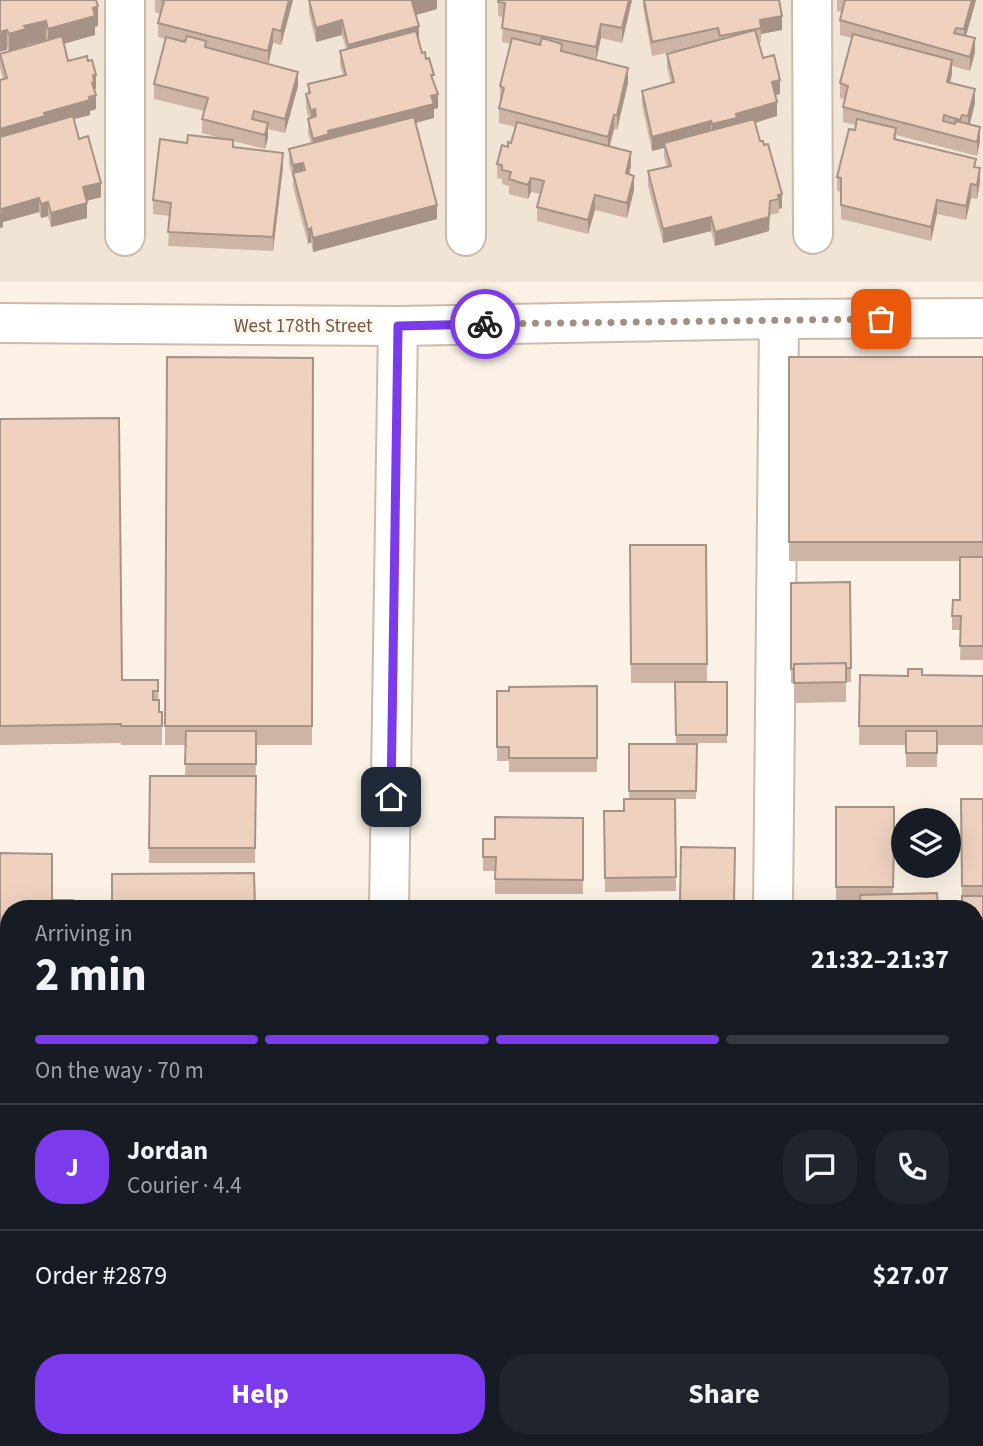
<!DOCTYPE html>
<meta charset="utf-8">
<style>
:root{--surface:#171b24;--page:#20242c;--text:#f1f3f6;--muted:#9ea1a6;--line:#363941;--accent:#7c3aed}
body{margin:0;font-family:"Source Sans 3",sans-serif;background:var(--page);color:var(--text);height:100vh;display:flex;flex-direction:column;font-size:26px;white-space:nowrap}
*{box-sizing:border-box;margin:0}
p{font-size:23px;color:var(--muted)}
.icon{flex:none;width:38px;height:38px;fill:none;stroke:currentColor;stroke-width:2;stroke-linecap:round;stroke-linejoin:round}
.map{position:relative;flex:1;overflow:hidden}
.panel{position:absolute;left:0px;top:900px;width:984px;height:548px;display:flex;flex-direction:column;background:var(--surface);border-radius:28px 28px 0 0;box-shadow:0 7px 28px #0002}
.panel>*{flex:none}
.controls{position:absolute;left:891px;top:808px;display:grid;gap:14px}
.controls a{display:grid;place-items:center;width:70px;height:70px;border-radius:50%;background:var(--surface);box-shadow:0 7px 28px #0002;font-size:35px}
.pin{position:absolute;display:grid;place-items:center;width:60px;height:60px;color:#fff;margin:-30px;border-radius:14px;box-shadow:0 4px 10px #0006}
.courier{position:absolute;display:grid;place-items:center;width:70px;height:70px;margin:-35px;border:5px solid #7c3aed;border-radius:50%;background:#fff;color:#222;box-shadow:0 2px 9px #0007}
.headline em{font-style:normal;font-weight:700}
.headline div{display:flex;flex-direction:column-reverse}
.headline{display:flex;align-items:center;justify-content:space-between;height:119px;padding:0 35px}
h1{font-size:46px;font-weight:700;line-height:52px}
.bar{display:grid;grid-template-columns:repeat(4,1fr);gap:10px 7px;align-content:center;height:84px;padding:0 35px}
.bar i{height:9px;border-radius:5px;background:var(--line)}
.bar .on{background:var(--accent)}
.bar p{grid-column:span 4}
.line{display:flex;align-items:center;gap:18px;padding:0 35px;border-top:2px solid var(--line)}
.line div{flex:1}
.round{display:grid;place-items:center;flex:none;width:74px;height:74px;border-radius:28px;background:var(--page)}
.action{display:flex;gap:14px;margin-top:auto;padding:14px 35px}
.action a{flex:1;height:80px;border-radius:28px;background:var(--accent);color:#fff;font-size:28px;font-weight:700;line-height:80px;text-align:center}
.action a+a{background:var(--page);color:var(--text)}
.map>svg:first-child{display:block}
.residential{fill:#f2e4d4}
.lines{fill:none;stroke-linecap:round;stroke-linejoin:round}
.minor-casing{stroke:#ccbaac;stroke-width:42}
.minor{stroke:#fff;stroke-width:38}
.wall{fill:#cdb4a4;fill-rule:evenodd}
.shaded-wall{fill:#a79286}
.building{fill:#eed1bf;stroke:#a79286;stroke-width:2}
.done{stroke:#a28f82;stroke-width:7;stroke-dasharray:0 12.6}
.route{stroke:#7c3aed;stroke-width:9}
.labels{text-anchor:middle;stroke-width:6;stroke-linejoin:round;paint-order:stroke}
.street-label{font-size:19px;fill:#72594c;stroke:#fef6eb}
</style>
<div class="map">
<svg width="983" height="1446" viewBox="0 0 983 1446">
<rect width="100%" height="100%" fill="#fbf2e5"/>
<path class="residential" d="M0,0h983v282h-983z"/>
<g class="lines">
<defs>
<path id="minor" d="M466,0v236
M812,0l1,234
M125,236v-236
M0,323l398,3 381,-7 204,-1
M389,908l9,-582
M773,908l6,-589
M382,1438v8
M767,1446l1,-8"/>
</defs>
<use href="#minor" class="minor-casing"/>
<use href="#minor" class="minor"/>
</g>
<path class="wall" d="M0,0l98,26 -3,1v8l-31,9 4,17 28,28h-2l2,20 -6,2v4l-16,4 5,20 22,58 -15,4 1,17 -36,9 -3,-11 -7,2 -2,-6 -36,10v5l-3,1 3,-149 -3,-11v-14l8,-2zM46,40v1l-20,6v-2z
M155,0h138l-12,45 -8,-2 -5,21 30,22 -13,47 -17,-4v9l-3,11 -32,-8v7l50,19 -10,84 -105,-5 2,-30 -17,-2v-14l34,-57 40,-3 -25,-7v-14l2,-8 -50,-12v-15l12,-45 -8,-2v-14l2,-9 -5,-2z
M309,0h128v9l-21,6 2,25 4,13 12,30 4,25 -4,1v9l-18,5 21,96 -124,33 -2,-10 -3,2 -15,-57v-8l-4,-16v-14l22,-5 -3,-11 1,-14 -3,-11v-14h2v-10l35,-9 -3,-10v-14l6,-2 -4,-14 -26,7 -7,-29z
M498,0h134l-10,43 -21,-5 -5,22 32,23 -11,47 -3,-1 -4,17 21,20 -2,8 5,16 -7,28 -32,-8 -7,24 -51,-13v-14l4,-13 -10,-2 -3,7 -19,-5v-8l-7,-2v-5l-5,-1v-14l11,-17 3,-4 5,-16 -17,-4v-15l2,-7 -1,-1v-14l11,-42 -9,-2 1,-25 -5,-1z
M643,0h136l3,30 -21,4v8h-3l5,16 17,36 -4,1 1,21 -22,7 5,18 22,67 -3,1v4l-9,2 -1,16 -54,15 -4,-15 -48,12 -15,-57v-15l19,-4 -3,-10v-9l-12,3 -10,-46v-14l29,-8 -4,-15v-14l18,-5 -33,7 -9,-49z
M837,0h139l-10,36 9,16 -5,19 -18,-5v8l-2,8 25,21 -5,21 10,17 -3,15 -81,-21v5l80,27 4,15 -3,17 -6,-1 -5,22 -29,-6 -6,27 -90,-22v-27l-4,-1v-14l19,-52 -13,-3v-15l2,-8 -5,-1v-15l12,-45 -12,-3v-15l2,-8 -5,-1z
M167,357l146,1 -1,387h-56l-1,118h-106l1,-87h35l1,-31h-21z
M789,357h194v303h-23l1,-30h-9v-14l8,-16v-39h-171z
M0,419l122,261h36l1,32h3v33h-41v-2l-121,2z
M630,545h76l1,137h20v61h-51l-1,-60h-44z
M850,582l1,100h-5v20l-52,1v-20h-3v-100z
M860,675l123,1v69h-46v22h-31v-22h-47z
M597,686v86h-88v-11h-12v-70z
M629,744h68l-1,55h-67z
M675,799l1,92 -71,1 -1,-81h20z
M961,799h22v406h-8v-297h-13z
M836,807l58,26h6v24h-6l-1,37 -33,7h-24z
M583,818v76h-88v-23h-12v-32h12z
M681,847l54,1 -1,60h-54z
M0,853l9,55v57h-9z
M975,1205h8v102h-8z
M4,1219h5v72h-5z
M975,1308h8v103l-8,-1z
M529,1438h53v8h-53z
M960,1438l23,8h-23z"/>
<path class="shaded-wall" d="M289,0h4l-12,45v-14z
M418,0h19v9l-25,7v-14z
M629,0h3l-10,43v-15z
M972,0h4l-12,43v-14z
M98,6v20l-3,1v8l-47,13v-19z
M782,16v14l-21,4 -1,-14z
M342,20v15l-26,7v-14z
M46,21v19l-20,5v4l-17,4v-19l15,-8z
M601,24v14l-5,23v-14z
M419,26v14l-71,19v-14z
M273,29v14l-5,23v-15z
M7,30v20l-7,2v-20z
M975,38v14l-5,19v-14z
M952,60v14l-5,22v-14z
M628,68v15l-11,47v-15z
M298,72v14l-13,47v-14z
M93,75h3v14h-2l2,6v14l-6,2v4l-45,12 -45,16v-14l44,-16z
M780,80v14l-8,2v-14z
M975,89v14l-7,28v-15z
M438,94v14l-4,1v9l-105,27 -16,8v-14l15,-8z
M777,102v14l-40,12 -25,11v-15l24,-10z
M315,109v14l-4,2v-14z
M614,115v14l-6,22v-14z
M711,121v14l-47,8v5l-12,3v-14z
M268,123v15l-3,11v-14z
M980,127v14l-3,15v-14z
M631,152v14l-5,21v-14z
M283,153v14l-10,84v-14z
M303,163v14l-10,-4v-8z
M980,168v14l-3,17v-14z
M634,176v14l-7,28v-15z
M531,178v14l-3,7v-14z
M101,183v14l-18,5v-15z
M971,184v14l-5,22v-14z
M782,194v14l-3,1 -1,-14z
M595,195v15l-7,24v-14z
M39,198v14l-36,10v5l-3,1v-14l2,-5z
M937,200v14l-6,27v-14z
M770,201l-1,30 -54,15v-14z
M48,202v14l-7,2v-14z
M87,203v15l-36,9v-14z
M437,205v14l-124,33v-14z
M711,217v14l-48,12v-14z
M311,228v14l-3,2v-14z"/>
<path class="building" d="M0,0h96l2,6 -5,2 2,8 -47,13 -2,-8 -22,5 2,3 -17,5 -2,-4 -7,2z
M161,0h128l-8,31 -8,-2 -5,22 -110,-28 6,-22z
M309,0h109l-6,2 7,24 -71,19 -6,-25 -26,8z
M498,0h131l-7,28 -21,-4 -5,23 -94,-19 3,-25 -7,-1z
M644,0h135l3,16 -22,4 1,8 -41,8 -2,-8 -66,14z
M845,0h127l-8,29 -8,-1 -2,5 21,5 -5,19 -130,-37z
M755,30l8,28 11,-3 6,25 -8,2 5,20 -41,12 1,4 -25,6 -1,-3 -59,16 -10,-46 32,-9 -7,-28z
M416,31l6,22 3,-1 1,7 3,-1 5,17h-3l7,19 -7,2 3,8 -106,27 1,3 -16,5 -5,-20 8,-3 -1,-7 -4,2 -5,-17 4,-1 -2,-9 38,-9 -6,-24z
M853,34l99,26 -5,22 28,7 -7,27 -6,-1 -2,5 -16,-5 -1,6 12,3 1,-3 24,6 -3,15 -134,-35 5,-21 -8,-3z
M62,36l6,25 19,-5 1,5 4,-1 4,15h-3l1,7 -2,1 4,12 -7,2 1,3 -46,13 1,3 -45,13v-49l7,-2 -7,-24z
M187,36l19,5 -1,6 93,25 -13,47 -31,-8 -2,8 16,4 -3,12 -63,-16 6,-21 -54,-14 12,-47 19,5z
M512,38l28,7 2,-7 20,6 -1,7 67,17 -11,47h-3l-6,22 -109,-29 5,-20 -4,-2z
M73,116l6,23 9,-3 13,47 -18,4 4,16 -36,10 -3,-11 -7,2 -2,-6 -37,11 1,4 -3,1v-77z
M414,117l23,88 -124,33 -2,-10 -3,2 -15,-57 12,-3 -2,-7 -10,2 -4,-16z
M754,119l6,22h3l1,4 4,-1 14,50 -4,1 1,4 -9,2 -1,16 -54,15 -4,-15 -48,12 -15,-58 23,-5 -7,-23z
M857,119l39,9 -2,11 82,20 -2,8 6,1 -3,17 -6,-1 -5,22 -29,-6 -6,27 -90,-22v-27l-4,-1 12,-48 6,1z
M517,122l114,30 -5,21 8,3 -7,27 -32,-8 -7,25 -51,-13 7,-26 -13,-3 -3,7 -19,-6 2,-7 -9,-2v-5l-5,-1 5,-19 6,2v-5l3,1z
M188,135l45,5v7l50,6 -10,84 -105,-5 3,-29 -18,-3 7,-61 27,4z
M167,357l146,1 -1,368h-147z
M789,357h194v185h-194z
M119,418l3,262h36v11h-5v9h6v12h3v14h-41v-2l-121,2v-307z
M630,545h76l1,119h-76z
M960,557h23v89h-23l1,-30h-9l1,-16h7z
M850,582l1,86h-5v-5l-52,1v5h-3v-86z
M846,663v19l-52,1v-19z
M908,669h14v6l61,1v50h-124l1,-51 48,1z
M675,682h52v53h-51z
M597,686v72h-88v-11h-12v-56h12v-4z
M186,731h70v33h-71z
M906,731h31v22h-31z
M629,744h68l-1,47h-67z
M150,776h106l-1,72h-106z
M624,799h51l1,78 -71,1 -1,-67h20z
M961,799h22v87h-21z
M836,807h58v26h6v10h-6l-1,44h-57z
M495,817l88,1v62l-88,-1 1,-22h-13v-18h12z
M681,847l54,1 -1,56 -54,-1z
M0,853l52,1v46h21v8h-64v43h-9z
M254,873l1,35h-143v-34z
M937,893l1,15h-77l-1,-13z
M962,896h21v92h-8v-80h-13z
M975,1002h8v87h-8z
M975,1102h8v89h-8z
M975,1205h8v87h-8z
M4,1219h5v58h-5z
M975,1308h8v88h-8z
M5,1411h4v27h95v8h-98z
M975,1412h8v34h-17v-6h-6v-2h15z
M163,1438h56v8h-56z"/>
<g class="lines">
<path class="done" d="M485,324l396,-5"/>
<path class="route" d="M391,797l7,-471 87,-2"/>
</g>
<g class="labels">
<g class="street-label">
<text x="303" y="332">West 178th Street</text>
</g>
</g>
</svg>
<div class="controls">
<a><svg class="icon" aria-label="layers" viewBox="0 0 24 24"><path d="M12 4l9 5-9 5-9-5zM3 14l9 5 9-5"/></svg></a>
</div>
<div class="pin" style="left:881px;top:319px;background:#ea580c"><svg class="icon" aria-label="bag" viewBox="0 0 24 24"><path d="M5 8h14l-1 12H6zM9 8a3 3 0 0 1 6 0"/></svg></div>
<div class="pin" style="left:391px;top:797px;background:#1f2937"><svg class="icon" aria-label="home" viewBox="0 0 24 24"><path d="M3 11l9-7 9 7M6 9v11h12V9"/></svg></div>
<div class="courier" style="left:485px;top:324px"><svg class="icon" aria-label="bike" viewBox="0 0 24 24"><circle cx="6" cy="16" r="4"/><circle cx="18" cy="16" r="4"/><path d="M6 16l4-8h5l3 8M10 8l3 8H6M13 5h3"/></svg></div>
<section class="panel">
<div class="headline"><div><h1>2 min</h1><p>Arriving in</p></div><em>21:32–21:37</em></div>
<div class="bar"><i class="on"></i><i class="on"></i><i class="on"></i><i></i><p>On the way · 70 m</p></div>
<div class="line" style="height:126px"><b class="round" style="background:var(--accent);color:#fff">J</b><div><b>Jordan</b><p>Courier · 4.4</p></div><a class="round"><svg class="icon" aria-label="chat" viewBox="0 0 24 24"><path d="M4 5h16v11H9l-5 4z"/></svg></a><a class="round"><svg class="icon" aria-label="phone" viewBox="0 0 24 24"><path d="M5 4h4l2 5-3 2q2 4 5 5l2-3 5 2v4C11 20 4 13 5 4z"/></svg></a></div>
<div class="line" style="height:91px"><div>Order #2879</div><b>$27.07</b></div>
<div class="action"><a>Help</a><a>Share</a></div>
</section>
</div>
